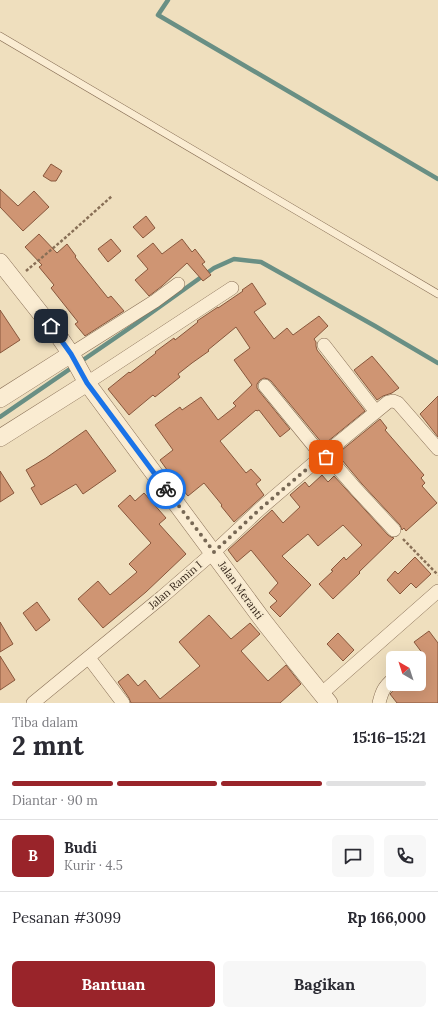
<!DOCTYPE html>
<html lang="id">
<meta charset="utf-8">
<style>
:root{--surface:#fff;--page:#f7f7f7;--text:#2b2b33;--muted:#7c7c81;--line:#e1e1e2;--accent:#99242a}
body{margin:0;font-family:Lora,serif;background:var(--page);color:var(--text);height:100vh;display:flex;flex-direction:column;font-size:15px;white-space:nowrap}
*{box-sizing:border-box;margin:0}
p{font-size:13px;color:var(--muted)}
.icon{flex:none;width:22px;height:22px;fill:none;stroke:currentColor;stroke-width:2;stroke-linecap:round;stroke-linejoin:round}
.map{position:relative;height:703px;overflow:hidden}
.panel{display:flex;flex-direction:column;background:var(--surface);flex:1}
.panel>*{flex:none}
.needle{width:26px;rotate:321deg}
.tools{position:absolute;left:386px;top:651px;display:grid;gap:8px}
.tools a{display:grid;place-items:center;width:40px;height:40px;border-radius:6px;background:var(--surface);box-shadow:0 4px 16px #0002;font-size:20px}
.pin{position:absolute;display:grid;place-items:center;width:34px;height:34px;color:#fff;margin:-17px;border-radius:8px;box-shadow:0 2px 6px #0006}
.courier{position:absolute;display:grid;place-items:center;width:40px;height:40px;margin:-20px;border:3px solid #1a73e8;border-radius:50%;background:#fff;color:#222;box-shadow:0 1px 5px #0007}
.head em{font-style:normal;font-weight:800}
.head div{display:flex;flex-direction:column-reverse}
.head{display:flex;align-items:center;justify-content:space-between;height:68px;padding:0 12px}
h1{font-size:26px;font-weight:800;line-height:30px}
.bar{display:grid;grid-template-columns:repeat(4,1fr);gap:6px 4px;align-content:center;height:48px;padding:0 12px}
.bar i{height:5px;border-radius:3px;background:var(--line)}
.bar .active{background:var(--accent)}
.bar p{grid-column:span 4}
.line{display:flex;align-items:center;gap:10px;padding:0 12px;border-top:1px solid var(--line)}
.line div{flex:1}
.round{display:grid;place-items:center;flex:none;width:42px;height:42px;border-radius:6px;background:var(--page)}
.primary-button{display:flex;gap:8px;margin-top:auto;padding:8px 12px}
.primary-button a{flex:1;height:46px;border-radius:6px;background:var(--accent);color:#fff;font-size:16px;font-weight:800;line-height:46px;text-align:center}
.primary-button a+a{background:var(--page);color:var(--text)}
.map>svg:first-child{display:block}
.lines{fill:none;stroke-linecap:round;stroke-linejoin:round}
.stream{stroke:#698f84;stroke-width:4.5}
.building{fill:#cf9573;stroke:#88573c}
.service-casing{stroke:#886f56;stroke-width:8}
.minor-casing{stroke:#886f56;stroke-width:14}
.tertiary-casing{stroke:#886f56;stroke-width:18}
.path{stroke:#886f56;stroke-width:2.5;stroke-dasharray:3 2;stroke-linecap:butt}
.service{stroke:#faecd2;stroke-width:7}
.minor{stroke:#faecd2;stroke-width:13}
.tertiary{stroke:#faecd2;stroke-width:17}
.done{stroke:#776855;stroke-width:4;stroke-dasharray:0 7.2}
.route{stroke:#1a73e8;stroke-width:5}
.labels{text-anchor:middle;stroke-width:4;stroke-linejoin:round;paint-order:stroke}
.street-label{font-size:11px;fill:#37281c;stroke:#f6e9ce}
</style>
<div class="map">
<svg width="438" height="703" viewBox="0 0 438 703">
<rect width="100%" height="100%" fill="#efdfbe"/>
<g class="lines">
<path class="stream" d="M168,0l-10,15 280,164
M0,417l137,-94 77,-55 20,-9 27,3 114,64 63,37"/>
</g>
<path class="building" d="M51,164l11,7 -6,10h-5l-8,-5z
M0,189l18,17 16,-15 15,16 -26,24 -23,-24z
M146,216l9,12 -12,10 -10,-11z
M39,234l18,19 10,-9 9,12 -1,1 33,41 3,-2 13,15 -39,25 -10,-12 3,-2 -27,-34 3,-3 -15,-18 3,-2 -17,-18z
M111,239l10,12 -13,11 -10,-13z
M182,239l10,13 3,-3 10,13 -3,2 9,11 -8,6 -16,-18 -25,23 -13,10 -14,-16 13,-11 -11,-13 16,-13 9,11z
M252,283l14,21 -12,8 20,27 13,-11 6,7 26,-19 9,10 -14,13 2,3v4l1,4 48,61 -38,31 -2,-2 -3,3 -51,-62 -3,-2 -4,-1 -4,2 -3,4v4l2,3 31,38 -10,8 -21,-27 -2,1 -1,-1 -36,31 26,32 5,-4 10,11 -5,4 8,11 -30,27 -13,-16 1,-1 -18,-22 -16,13 -13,-15 -15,-21 13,-10 -18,-25 25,-18 2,3 19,-13 17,23 18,-14 -3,-3 19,-18 -18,-25 16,-12 -14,-21 -28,23 1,1 -17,12 -14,11 2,3 -25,20 -2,-2 -24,20 -21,-26 21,-17 1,1 26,-20 -1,-1 19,-14 1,2 23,-18 -1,-1 21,-14v1l25,-17 -1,-1z
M0,310l20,30 -20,13z
M372,356l27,32 -7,5 -9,3 -6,4 -23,-30z
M438,396v41l-18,-23z
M380,419l7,9 -2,2 39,45 -3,3 4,5 -3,3 15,17 -31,28 -2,-3 -2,2 -2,-5 -38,-41 -25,-30z
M86,430l30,41 -33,23 -7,-10 -35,21 -10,-17 4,-2 -9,-16 20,-12z
M0,471l14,22 -14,9z
M322,475l6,7 6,-6 54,59 3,2 3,1 -35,34 1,1 -27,26 -14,-15 14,-13 -2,-1 13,-13 2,3 16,-15 -19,-20 -25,21 -10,-12 -26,22 29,29 -31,32 -10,-10 7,-6 -8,-8 9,-10 -27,-33 -14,12 -9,-12 44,-40 11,13 17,-16 -10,-12 15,-13 4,5z
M144,493l22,25 -7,6 27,30 -40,38 -43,36 -25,-29 20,-18 12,14 27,-23 -8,-8 22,-21 -33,-37 12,-11 5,6z
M415,557l16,17 -15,14 -5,-5 -11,11 -13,-14 8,-9 3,3z
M37,602l13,18 -14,11 -13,-18z
M209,615l22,24 19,-16 10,11 -19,17 27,30 18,-16 15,19 -21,19h-149l-2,-5 -11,-16 10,-8 10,12 7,-6 15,19 40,-33 -21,-24z
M0,622l13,22 -13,8z
M429,631l9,12v60h-41l-7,-9 9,-10h20v-27l4,-3 -9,-12z
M338,633l16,17 -11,11 -16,-17z
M0,656l15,24 -15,10z"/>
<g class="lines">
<defs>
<path id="service" d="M0,36l438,258"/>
<path id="minor" d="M324,345l52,67
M71,354l84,-53 23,-17
M87,383l145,-95
M265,386l57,70 9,4 25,29 38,41
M89,658l34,45
M321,694l117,-103
M33,703l129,-106 52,-45 46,-43 62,-53 66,-54 5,-1 5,2 40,46
M379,703c3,-12 5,-16 14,-24"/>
<path id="tertiary" d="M0,262l60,76 11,16 16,29 178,240 26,33 38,47
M0,399l71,-45
M0,438l87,-55"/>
</defs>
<use href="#service" class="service-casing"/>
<use href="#minor" class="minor-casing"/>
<use href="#tertiary" class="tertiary-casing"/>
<path class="path" d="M26,271l39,-33 47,-42
M403,539l35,36"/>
<use href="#service" class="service"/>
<use href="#minor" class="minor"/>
<use href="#tertiary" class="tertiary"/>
</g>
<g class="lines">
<path class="done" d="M166,489l48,63 46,-43 62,-53 4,1"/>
<path class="route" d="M51,326l20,28 16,29 79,106"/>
</g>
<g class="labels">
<g class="street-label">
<text transform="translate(175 585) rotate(-41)" y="4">Jalan Ramin I</text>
<text transform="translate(241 590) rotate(54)" y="4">Jalan Meranti</text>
</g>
</g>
</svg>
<div class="tools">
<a><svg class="needle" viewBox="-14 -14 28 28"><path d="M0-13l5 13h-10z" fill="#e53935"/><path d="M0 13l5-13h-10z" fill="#7c7c81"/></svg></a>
</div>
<div class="pin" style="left:326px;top:457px;background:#ea580c"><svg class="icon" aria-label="bag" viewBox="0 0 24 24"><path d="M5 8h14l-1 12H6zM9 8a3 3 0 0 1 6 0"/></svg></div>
<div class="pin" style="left:51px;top:326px;background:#1f2937"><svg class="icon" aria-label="home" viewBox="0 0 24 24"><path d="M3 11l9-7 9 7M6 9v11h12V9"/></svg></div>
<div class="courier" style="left:166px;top:489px"><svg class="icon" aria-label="bike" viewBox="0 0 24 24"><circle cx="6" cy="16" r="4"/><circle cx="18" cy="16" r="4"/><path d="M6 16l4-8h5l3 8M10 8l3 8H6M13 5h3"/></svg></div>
</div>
<section class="panel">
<div class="head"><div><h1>2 mnt</h1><p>Tiba dalam</p></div><em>15:16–15:21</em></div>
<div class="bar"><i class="active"></i><i class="active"></i><i class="active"></i><i></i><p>Diantar · 90 m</p></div>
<div class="line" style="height:72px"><b class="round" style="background:var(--accent);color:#fff">B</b><div><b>Budi</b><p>Kurir · 4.5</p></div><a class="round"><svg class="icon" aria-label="chat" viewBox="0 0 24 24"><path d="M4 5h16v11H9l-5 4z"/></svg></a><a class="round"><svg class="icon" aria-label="phone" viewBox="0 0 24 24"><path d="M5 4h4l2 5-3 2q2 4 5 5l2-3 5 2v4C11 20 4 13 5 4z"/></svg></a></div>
<div class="line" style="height:52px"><div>Pesanan #3099</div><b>Rp 166,000</b></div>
<div class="primary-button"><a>Bantuan</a><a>Bagikan</a></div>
</section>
